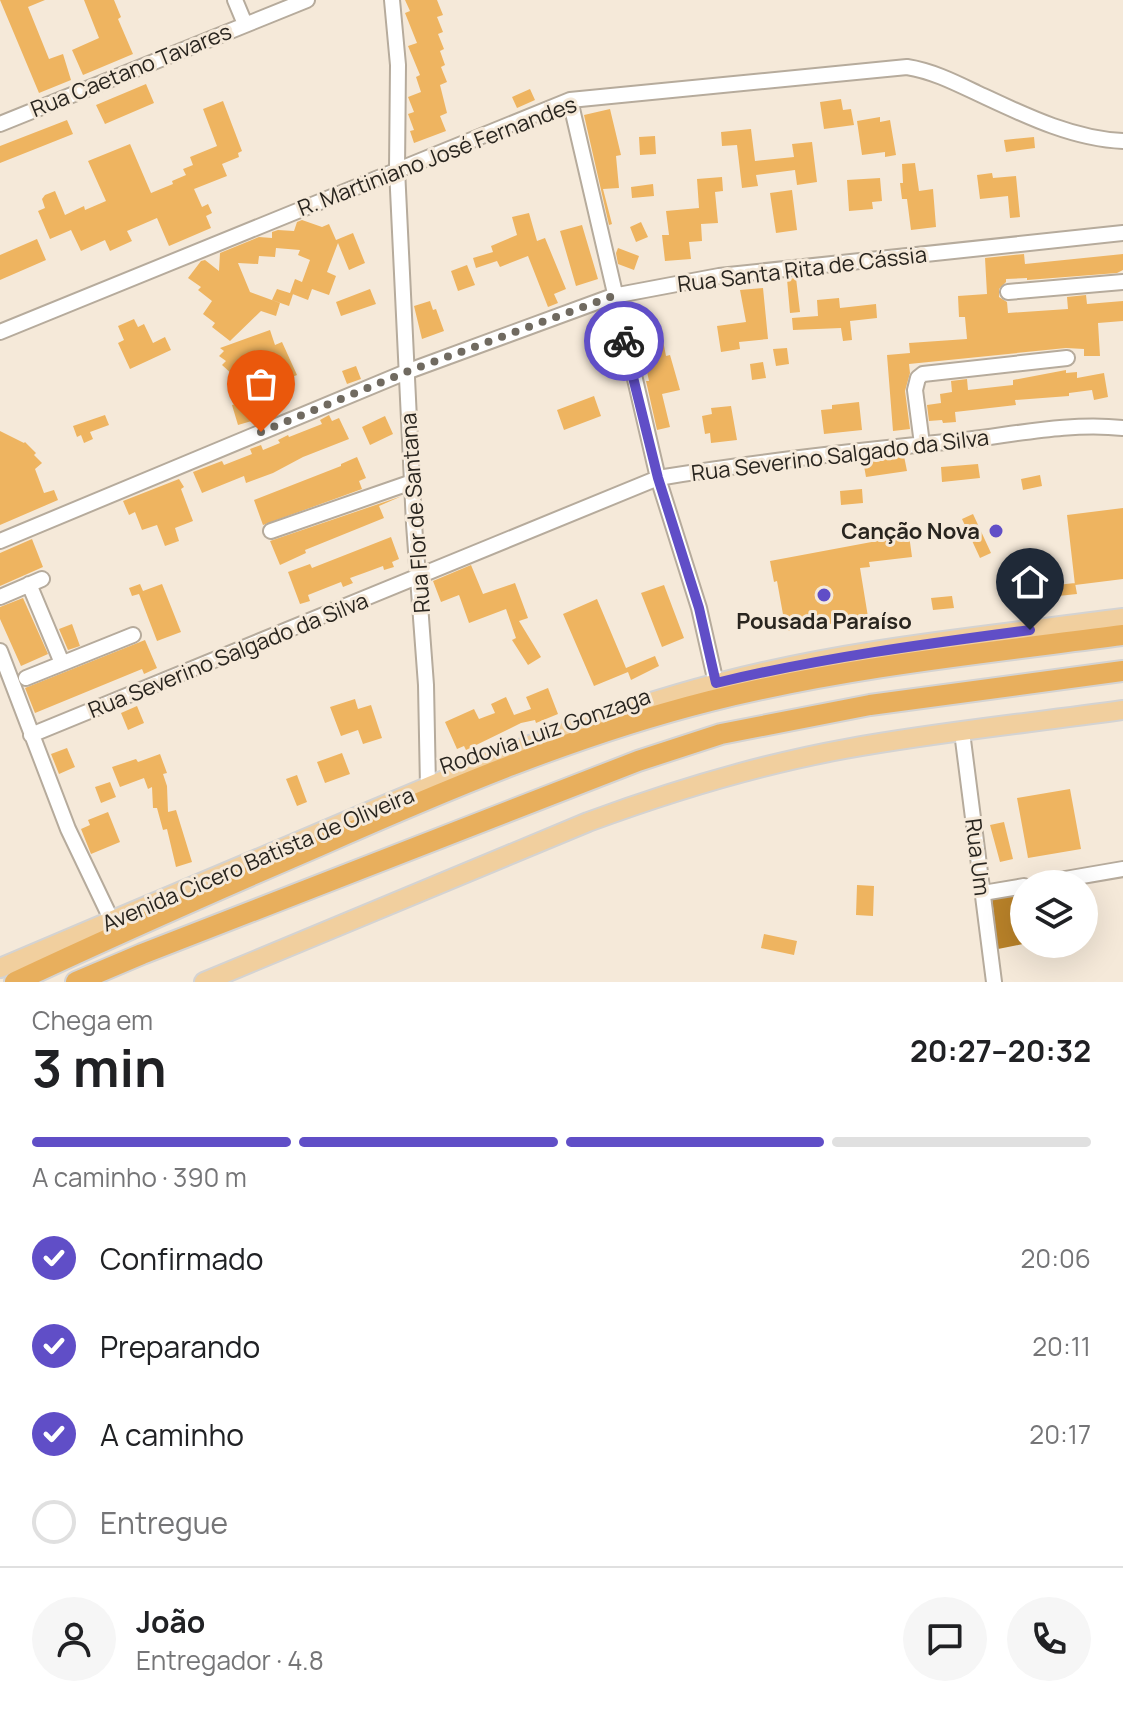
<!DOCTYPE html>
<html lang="pt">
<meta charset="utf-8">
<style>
:root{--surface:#fff;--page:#f6f6f6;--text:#202124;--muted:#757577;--line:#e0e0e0;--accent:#604ec7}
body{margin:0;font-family:Manrope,sans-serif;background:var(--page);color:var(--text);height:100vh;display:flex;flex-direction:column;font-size:30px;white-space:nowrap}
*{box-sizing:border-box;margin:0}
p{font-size:26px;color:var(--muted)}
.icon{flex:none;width:44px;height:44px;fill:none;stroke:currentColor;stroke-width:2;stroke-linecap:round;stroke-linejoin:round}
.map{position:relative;height:982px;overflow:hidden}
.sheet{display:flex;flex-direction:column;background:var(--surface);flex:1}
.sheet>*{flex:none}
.tools{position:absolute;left:1010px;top:870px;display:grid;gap:16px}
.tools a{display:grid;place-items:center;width:88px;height:88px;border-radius:50%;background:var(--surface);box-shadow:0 8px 32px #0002;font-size:40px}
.pin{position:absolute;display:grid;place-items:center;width:68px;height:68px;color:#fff;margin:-82px -34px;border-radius:50% 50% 50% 0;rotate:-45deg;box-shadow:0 0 8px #0007}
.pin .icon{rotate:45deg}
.courier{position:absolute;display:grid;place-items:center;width:80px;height:80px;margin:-40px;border:6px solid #604ec7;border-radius:50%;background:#fff;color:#222;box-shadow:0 2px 10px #0007}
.headline em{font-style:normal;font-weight:700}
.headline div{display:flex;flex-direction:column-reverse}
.headline{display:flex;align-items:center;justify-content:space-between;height:136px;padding:0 32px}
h1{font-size:52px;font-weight:700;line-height:60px}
.bar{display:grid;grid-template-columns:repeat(4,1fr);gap:12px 8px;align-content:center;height:96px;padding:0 32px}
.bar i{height:10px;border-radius:6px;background:var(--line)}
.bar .active{background:var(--accent)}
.bar p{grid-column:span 4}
.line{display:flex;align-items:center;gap:20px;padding:0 32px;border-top:2px solid var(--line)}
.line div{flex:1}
.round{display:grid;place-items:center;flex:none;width:84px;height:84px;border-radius:42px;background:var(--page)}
ol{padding:0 32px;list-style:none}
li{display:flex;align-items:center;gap:24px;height:88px}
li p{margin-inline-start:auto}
li .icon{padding:8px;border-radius:50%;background:var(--accent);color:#fff;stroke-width:4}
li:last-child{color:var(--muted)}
li i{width:44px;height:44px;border:4px solid var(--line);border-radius:50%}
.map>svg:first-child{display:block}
.water{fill:#b98229}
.building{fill:#eeb460}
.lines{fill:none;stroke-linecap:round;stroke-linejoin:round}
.minor-casing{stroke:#b6ab9c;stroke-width:18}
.major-casing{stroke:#d4d3d2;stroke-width:22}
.highway-casing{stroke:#d4d3d2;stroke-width:24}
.minor{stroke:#fff;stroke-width:14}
.major{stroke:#f1cf9e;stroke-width:18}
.highway{stroke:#e8af5d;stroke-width:20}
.done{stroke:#706a60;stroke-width:8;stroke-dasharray:0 14.4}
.route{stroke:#604ec7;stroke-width:10}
.poi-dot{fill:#604ec7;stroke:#f5e9d9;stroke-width:3}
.labels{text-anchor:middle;stroke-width:6;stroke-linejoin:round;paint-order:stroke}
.street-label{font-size:22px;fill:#29251f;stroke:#f5e9d9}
.poi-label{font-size:22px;font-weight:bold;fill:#29251f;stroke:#f5e9d9;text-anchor:end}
</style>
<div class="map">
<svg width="1123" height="982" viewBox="0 0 1123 982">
<rect width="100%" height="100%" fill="#f5e9d9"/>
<path class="water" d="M1016,893l7,51 -25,5 -6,-51z"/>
<path class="building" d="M0,0h45l-17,7 21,52 14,-5 8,26 -32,13z
M84,0h30l7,17 -3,2 15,35 -50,21 -11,-25 27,-12z
M405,0h32l6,15 -6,2 6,15 -5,2 6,15 -4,2 5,14 -4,2 6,15 -7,3 7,28 -7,3 6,15 -32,12 -4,-12 4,-1 -6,-16 6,-2 -6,-15 13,-5 -5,-15 4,-2 -12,-29 9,-3 -12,-30 5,-2z
M146,84l8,19 -49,21 -9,-19z
M530,89l5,11 -18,8 -5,-11z
M841,99l2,11 8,-1 3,16 -30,4 -4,-27z
M223,101l19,50 -4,2 1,4 -17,7 5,12 -33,13 8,18 6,-3 4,9 -6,3 5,12 -42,18 -12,-28 -30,13 5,10 -22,10 -5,-11 -24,11 -10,-21 -21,9 -12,-28 7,-3 -3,-9 3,-4 10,-4 10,24 19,-9 1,4 21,-9 -18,-40 42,-17 21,49 22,-9 -1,-3 14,-6 -3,-6 10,-4 -3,-8 27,-11 -14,-37z
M610,109l11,46 -5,1 3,32 -16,1 9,35 -3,1 -25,-110z
M880,117v5l10,-2 6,35 -11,2v-5l-23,3 -5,-34z
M67,120l6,14 -73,29v-17z
M751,129l4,32 39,-4 -2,-13 20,-2 5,40 -20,3 -2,-15 -39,5 2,11 -16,2 -5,-43 -15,1 -1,-14z
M655,136l1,18 -16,1 -1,-18z
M1034,137l1,11 -29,4 -2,-12z
M915,163l4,28 14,-2 3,38 -25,3 -4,-31h-5l-2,-16h3l-1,-19z
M992,173l1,5 23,-2 4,41 -10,1 -2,-22 -28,3 -3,-24z
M722,177l1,14 -8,1 3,31 -17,1 1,17 -13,1 2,17 -26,2 -3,-26h7l-3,-24 33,-3 -2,-29z
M880,178l2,23 -10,1 1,7 -24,2 -2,-31z
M653,184l1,12 -22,2 -1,-11z
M792,190l5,40 -21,3 -6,-40z
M529,213l8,28 8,-3 21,51 -12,5 4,9 -10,4 -20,-51 -28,11 -3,-6 -21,7 -3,-10 20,-6 -2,-6 26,-11 -5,-18z
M302,220l20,7 7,-3 7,16 17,-7 12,30 -16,7 -11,-27 -11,29 9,4 -7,19 -17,-6 -4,11 -18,-7 5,-14 7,3 8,-22 -12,-5 2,-5 -24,-2 -1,9 -16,-1 -1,8 -20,-1 12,29 30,11 -4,13 -15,-5 -31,30 -18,-14 3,-4 -12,-9 9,-13 -14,-11 3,-3 -13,-9 13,-17 4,-1 14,11 1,-18 39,-16 13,1v-6l6,-2 16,1 3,-9z
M641,222l7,15 -12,5 -6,-15z
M582,225l16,54 -22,7 -16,-55z
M37,239l9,21 -46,20v-25z
M618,248l21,8 -5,14 -16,-6 -2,-11z
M1024,254l1,10 98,-10v16l-6,3 -90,7v-2l-21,1v3l-7,7v8l8,5 1,11 60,-4 -1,-12 19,-2 1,9 36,-3v20l-25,2 2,33h-16v-7l-18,-1 -157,16 1,9 -5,18 5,38 -17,2 -6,-76 23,-2 -1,-10 58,-4 -2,-22h-6l-1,-21 29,-2 -2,-36z
M467,265l8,20 -17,6 -7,-20z
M796,278l4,34 -10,1 -3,-34z
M763,288l5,51 -29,3 1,7 -19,3 -4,-26 29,-4 -6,-32z
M277,289l16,5 -4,12 -17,-6z
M370,289l6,15 -35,12 -5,-14z
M839,298l1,10 36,-4 1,14 -27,3 2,19 -9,1 -2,-13 -48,2 -1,-12 26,-2 -1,-16z
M430,301l3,9 3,-1 8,22 -22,8 -8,-33z
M134,319l4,8 6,-3 9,19 12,-6 6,13 -41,19 -12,-26 6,-3 -6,-14z
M270,330l5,15 7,-3 15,33 -22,9 -13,-30 -26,29 -7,-6 3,-3 -10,-9 4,-4 -7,-5 5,-5 -4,-3z
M661,330l5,26 4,-1 10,35 -18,4 8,33 -13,3 -11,-49h3l-10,-47z
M787,348l2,16 -13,2 -3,-17z
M763,362l3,16 -14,2 -2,-16z
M356,366l5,13 -14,5 -5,-13z
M1066,370v3l11,-1v6l27,-5 4,24 -14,3 -2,-10 -23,3v3l-54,4 1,5 -61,7 1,10 -13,1 -1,-3 -13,1 -2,-16 14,-2 -1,-9 12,-2 -1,-11 16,-2 1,11 45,-5v-5z
M594,396l7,20 -37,14 -7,-20z
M241,402l2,8 16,-4 3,12 -24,7 -6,-20z
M859,402l3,28 -38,4 -3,-24 11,-1v-4z
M731,406l6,34 -26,3 -1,-10 -5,1 -3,-18 10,-2 -1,-6z
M105,415l4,10 -19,7 3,7 -9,4 -3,-8 -4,2 -4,-11z
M329,415l3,6 7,-3 10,21 -46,18 -30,16 -27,10 -2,-7 -42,17 -9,-21 29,-11 2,4 28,-11 -2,-5 11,-4 2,5 17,-7 -2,-3 10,-5 1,2 33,-13 -2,-4z
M385,416l8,18 -23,11 -8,-18z
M0,431l24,12 1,-1 11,11 -2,2 8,8 -7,6 9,24 10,-3 4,10 -58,25z
M904,456l3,15 -41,6 -2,-11 8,-1 -1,-5z
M357,457l9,21 -7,3 3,8 -99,36 -9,-25 87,-34v-2z
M978,464l2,14 -38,4 -1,-15z
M1040,475l2,11 -19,4 -2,-11z
M179,479l5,8 -3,2 12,32 -18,7 4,13 -14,5 -8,-21 -15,5 -7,-18 -6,3 -6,-14z
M862,489l1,14 -22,2 -1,-14z
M402,496l-23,10 5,12 -79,32 1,3 -26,12 -10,-24z
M1123,508v71l-48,6 -8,-70z
M973,514l18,39 -11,5 -18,-39z
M909,535l3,22 -43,5 1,5 -10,1 8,49 6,-1 1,11 -19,3 -2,-10 -68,11 -9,-50 -3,1 -4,-21z
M391,537l8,22 -7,3 2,5 -10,3 -1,-4 -19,7 -14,5 3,5 -10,4 -2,-5 -33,13 2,6 -10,3 -12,-32 22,-8 2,4z
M32,539l11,28 -43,19v-33z
M471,565l12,29 32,-11 13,35 -9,3 22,36 -13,8 -16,-25 4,-2 -10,-29 -37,14 -10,-28 -18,7 -8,-21z
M1075,583l2,11 -74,8 -2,-11z
M140,584l3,7 19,-7 19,48 -24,9 -18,-47 -7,2 -3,-8z
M664,585l20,53 -22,9 -21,-54z
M952,596l2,12 -21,2 -2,-12z
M23,598l25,56 -27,12 -21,-47v-12z
M597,599l29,69 29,-12 4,10 -28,14 -3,-8 -34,14 -31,-72z
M72,624l8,22 -12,4 -9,-21z
M145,640l12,28 -13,6 -2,-5 -107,44 -10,-25z
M548,688l10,26 -22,9 -1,-3 -14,3 -55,27 -2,-4 -7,3 -12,-27 29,-13 5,10 16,-6 -4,-9 15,-7 8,18 17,-6 -5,-12z
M355,699l3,10 13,-4 11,33 -19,6 -5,-14 -17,6 -11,-29z
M137,706l7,17 -16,7 -7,-17z
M67,748l8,19 -16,7 -8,-20z
M342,753l8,21 -25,9 -8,-21z
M160,754l7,19 -4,1 4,12 1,26 8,-2 16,52 -16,5 -9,-38 -4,1 -6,-22h-4l-1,-21 -4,2 -4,-11 -24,9 -8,-20 24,-8 2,3z
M297,775l10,27 -10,4 -11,-27z
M110,782l6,15 -15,6 -6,-16z
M1070,789l11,60 -53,9 -11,-60z
M108,812l12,30 -29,12 -10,-25 9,-4 -2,-5z
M1004,822l9,37 -13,3 -10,-37z
M857,885l17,1 -1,30 -17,-1z
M764,934l33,7 -3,14 -33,-7z"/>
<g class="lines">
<defs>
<path id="minor" d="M235,0l10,24
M392,0l6,65 -1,104 17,355 12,161 2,102
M570,100l88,378 41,130 17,75
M0,124l307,-124
M1008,292l115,-10
M0,332l570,-232 337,-33c25,4 47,15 70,26 45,21 95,46 146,48
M922,444l-7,-54 3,-12 5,-4 144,-16
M271,531l141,-49
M0,541l406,-169 207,-76 106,-20 404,-43
M29,584l33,79
M0,597l42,-18
M0,651l68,178 44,92
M26,678l107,-43
M962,732l32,250
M31,735l627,-257c102,-17 205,-28 308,-38 51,-6 106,-18 157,-12
M1036,884l87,-15
M983,893l41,-7"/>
<path id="major" d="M0,968c120,-51 241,-102 361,-153 118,-50 233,-100 357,-132 132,-35 270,-47 405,-65
M204,982l384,-160c84,-31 169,-57 257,-73 92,-17 186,-26 278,-39"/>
<path id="highway" d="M15,982c100,-47 202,-92 304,-136 127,-56 256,-111 391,-145 135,-34 275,-48 413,-66
M76,982l66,-28 496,-193 83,-27 149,-29 253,-34"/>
</defs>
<use href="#minor" class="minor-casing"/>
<use href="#major" class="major-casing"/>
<use href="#highway" class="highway-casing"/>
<use href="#minor" class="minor"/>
<use href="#major" class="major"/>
<use href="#highway" class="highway"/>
</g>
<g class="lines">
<path class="done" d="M261,432l145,-60 207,-76 11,45"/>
<path class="route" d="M624,341l34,137 41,130 17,75c104,-25 208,-39 314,-53"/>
</g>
<g class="poi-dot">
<circle cx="996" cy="531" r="8"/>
<circle cx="824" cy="595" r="8"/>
</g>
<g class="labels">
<g class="street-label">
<text transform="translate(131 70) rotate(-22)" y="8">Rua Caetano Tavares</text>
<text transform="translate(437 156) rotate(-21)" y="8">R. Martiniano José Fernandes</text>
<text transform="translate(802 269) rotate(-7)" y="8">Rua Santa Rita de Cássia</text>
<text transform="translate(840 455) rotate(-7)" y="8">Rua Severino Salgado da Silva</text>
<text transform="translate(415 513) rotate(-94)" y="8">Rua Flor de Santana</text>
<text transform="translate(228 655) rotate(-22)" y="8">Rua Severino Salgado da Silva</text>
<text transform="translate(545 731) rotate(-19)" y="8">Rodovia Luiz Gonzaga</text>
<text transform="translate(978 857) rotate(83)" y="8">Rua Um</text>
<text transform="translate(258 859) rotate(-23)" y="8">Avenida Cicero Batista de Oliveira</text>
</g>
<g class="poi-label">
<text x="980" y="539">Canção Nova</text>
<text x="824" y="629" text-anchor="middle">Pousada Paraíso</text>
</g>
</g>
</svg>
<div class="tools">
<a><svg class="icon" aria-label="layers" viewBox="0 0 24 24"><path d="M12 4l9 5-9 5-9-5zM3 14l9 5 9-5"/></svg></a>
</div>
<div class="pin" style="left:261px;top:432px;background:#ea580c"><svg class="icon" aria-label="bag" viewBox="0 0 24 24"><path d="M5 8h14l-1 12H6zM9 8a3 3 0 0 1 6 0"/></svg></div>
<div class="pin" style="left:1030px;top:630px;background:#1f2937"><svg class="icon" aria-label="home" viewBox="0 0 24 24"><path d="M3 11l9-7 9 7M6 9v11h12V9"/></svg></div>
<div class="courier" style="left:624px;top:341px"><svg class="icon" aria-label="bike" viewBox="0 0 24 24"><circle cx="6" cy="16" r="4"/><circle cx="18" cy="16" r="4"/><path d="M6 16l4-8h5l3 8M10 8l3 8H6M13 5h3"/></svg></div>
</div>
<section class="sheet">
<div class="headline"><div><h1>3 min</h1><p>Chega em</p></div><em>20:27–20:32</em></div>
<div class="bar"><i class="active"></i><i class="active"></i><i class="active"></i><i></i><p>A caminho · 390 m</p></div>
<ol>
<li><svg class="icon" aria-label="check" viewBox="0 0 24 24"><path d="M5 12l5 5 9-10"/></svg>Confirmado<p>20:06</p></li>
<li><svg class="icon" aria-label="check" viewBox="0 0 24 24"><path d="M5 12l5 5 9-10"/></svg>Preparando<p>20:11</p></li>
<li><svg class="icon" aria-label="check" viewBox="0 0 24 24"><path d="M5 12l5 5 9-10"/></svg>A caminho<p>20:17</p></li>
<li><i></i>Entregue</li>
</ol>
<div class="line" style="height:144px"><a class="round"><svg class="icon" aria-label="person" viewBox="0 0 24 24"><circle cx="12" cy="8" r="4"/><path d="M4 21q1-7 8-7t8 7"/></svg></a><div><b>João</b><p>Entregador · 4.8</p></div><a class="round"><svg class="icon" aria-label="chat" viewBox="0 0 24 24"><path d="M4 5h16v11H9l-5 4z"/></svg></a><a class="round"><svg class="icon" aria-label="phone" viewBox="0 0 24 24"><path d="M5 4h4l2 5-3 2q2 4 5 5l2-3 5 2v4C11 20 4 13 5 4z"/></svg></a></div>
</section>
